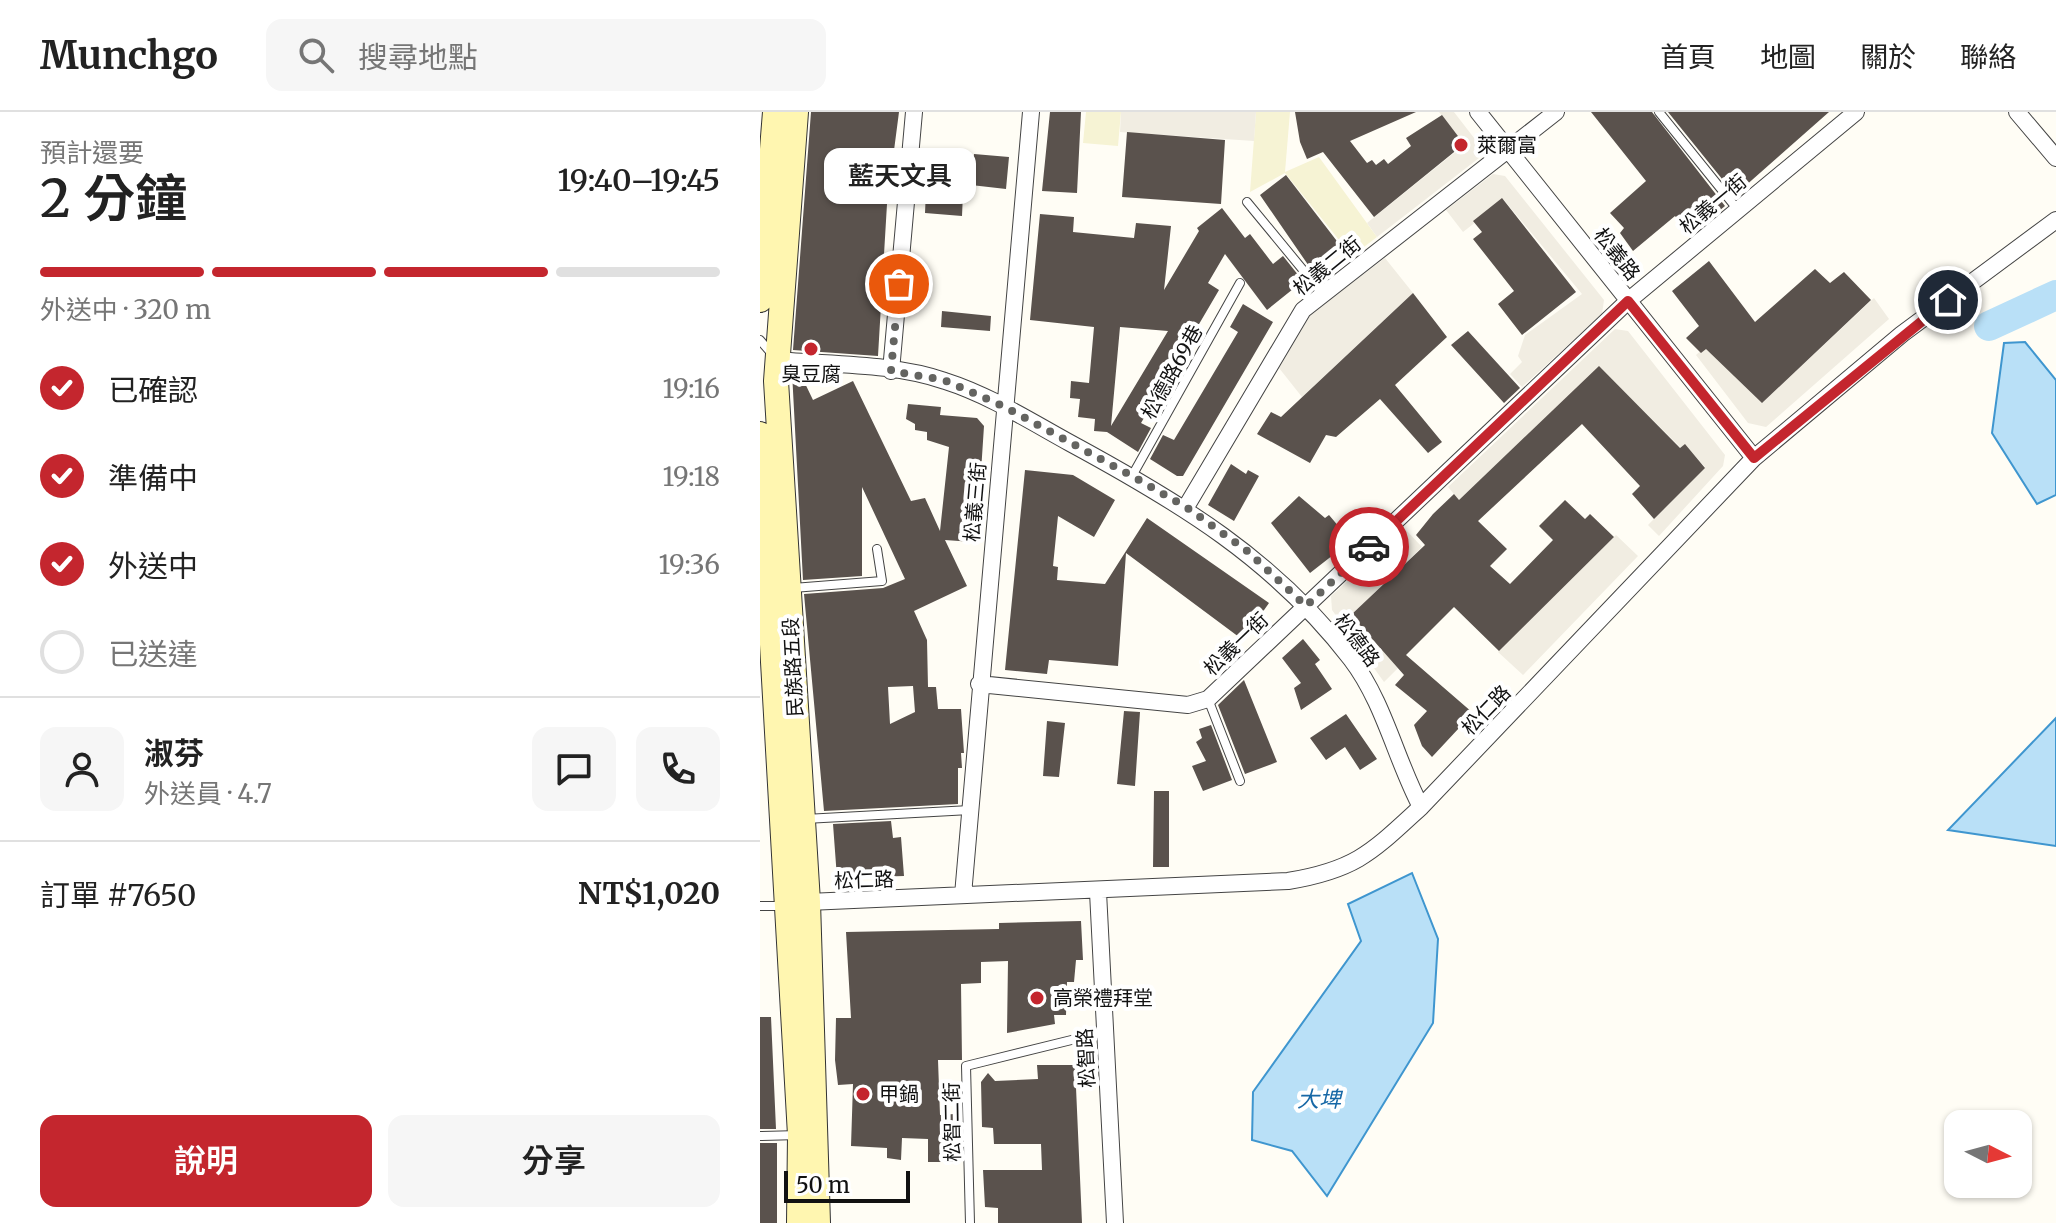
<!DOCTYPE html>
<html lang="zh-TW">
<meta charset="utf-8">
<style>
:root{--surface:#fff;--page:#f6f6f6;--text:#222;--muted:#767676;--line:#e0e0e0;--accent:#c4262e}
body{margin:0;font-family:Merriweather,"Noto Sans TC",serif;background:var(--page);color:var(--text);height:100vh;display:flex;flex-direction:column;font-size:30px;white-space:nowrap}
*{box-sizing:border-box;margin:0}
p{font-size:26px;color:var(--muted)}
.icon{flex:none;width:44px;height:44px;fill:none;stroke:currentColor;stroke-width:2;stroke-linecap:round;stroke-linejoin:round}
.map{position:relative;flex:1;overflow:hidden}
.sheet{display:flex;flex-direction:column;background:var(--surface);width:760px}
.sheet>*{flex:none}
.needle{width:52px;rotate:96deg}
.controls{position:absolute;left:1184px;top:998px;display:grid;gap:16px}
.controls a{display:grid;place-items:center;width:88px;height:88px;border-radius:16px;background:var(--surface);box-shadow:0 2px 6px #0004;font-size:40px}
.scale{position:absolute;left:24px;bottom:20px;width:126px;box-sizing:border-box;padding-left:8px;border:4px solid #111;border-top:0;font-size:22px;line-height:28px;white-space:nowrap;color:#111;-webkit-text-stroke:6px #fff;paint-order:stroke}
.pin{position:absolute;display:grid;place-items:center;width:68px;height:68px;color:#fff;margin:-34px;border:4px solid #fff;border-radius:50%;box-shadow:0 2px 8px #0007}
.courier{position:absolute;display:grid;place-items:center;width:80px;height:80px;margin:-40px;border:6px solid #c4262e;border-radius:50%;background:#fff;color:#222;box-shadow:0 2px 10px #0007}
.bubble{position:absolute;height:56px;border-radius:16px;background:var(--surface);box-shadow:0 2px 6px #0004;font-size:26px;font-weight:600;line-height:56px;text-align:center}
.overview em{font-style:normal;font-weight:600}
.overview div{display:flex;flex-direction:column-reverse}
.overview{display:flex;align-items:center;justify-content:space-between;height:136px;padding:0 40px}
h1{font-size:52px;font-weight:600;line-height:60px}
.bar{display:grid;grid-template-columns:repeat(4,1fr);gap:12px 8px;align-content:center;height:96px;padding:0 40px}
.bar i{height:10px;border-radius:6px;background:var(--line)}
.bar .current{background:var(--accent)}
.bar p{grid-column:span 4}
.line{display:flex;align-items:center;gap:20px;padding:0 40px;border-top:2px solid var(--line)}
.line div{flex:1}
.round{display:grid;place-items:center;flex:none;width:84px;height:84px;border-radius:16px;background:var(--page)}
ol{padding:0 40px;list-style:none}
li{display:flex;align-items:center;gap:24px;height:88px}
li p{margin-inline-start:auto}
li .icon{padding:8px;border-radius:50%;background:var(--accent);color:#fff;stroke-width:4}
li:last-child{color:var(--muted)}
li i{width:44px;height:44px;border:4px solid var(--line);border-radius:50%}
.action{display:flex;gap:16px;margin-top:auto;padding:16px 40px}
.action a{flex:1;height:92px;border-radius:16px;background:var(--accent);color:#fff;font-size:32px;font-weight:600;line-height:92px;text-align:center}
.action a+a{background:var(--page);color:var(--text)}
header{display:flex;align-items:center;gap:48px;box-sizing:border-box;height:112px;padding:0 40px;background:var(--surface);border-bottom:2px solid var(--line)}
header strong{font-size:38px}
nav{display:flex;gap:44px;margin-inline-start:auto;font-size:28px}
.search{width:560px;height:72px;background:var(--page);display:flex;align-items:center;gap:20px;box-sizing:border-box;padding:0 28px;border-radius:16px;color:var(--muted);font-size:30px}
main{display:flex;flex:1;min-height:0}
.map>svg:first-child{display:block}
.farmland{fill:#f6f3d4}
.plaza{fill:#f1ede2}
.water{fill:#b9e0f7;stroke:#3f96cf;stroke-width:2}
.lines{fill:none;stroke-linecap:round;stroke-linejoin:round}
.river{stroke:#b9e0f7;stroke-width:30}
.building{fill:#5a524d;fill-rule:evenodd}
.service-casing{stroke:#444;stroke-width:10}
.minor-casing{stroke:#444;stroke-width:18}
.secondary-casing{stroke:#333;stroke-width:26}
.service{stroke:#fff;stroke-width:8}
.minor{stroke:#fff;stroke-width:16}
.secondary{stroke:#fff6b0;stroke-width:24}
.done{stroke:#646461;stroke-width:8;stroke-dasharray:0 14.4}
.route{stroke:#c4262e;stroke-width:10}
.poi-dot{fill:#c4262e;stroke:#fff;stroke-width:3}
.labels{text-anchor:middle;stroke-width:8;stroke-linejoin:round;paint-order:stroke}
.poi-label{font-size:20px;fill:#111;stroke:#fff;text-anchor:start}
.street-label{font-size:20px;fill:#111;stroke:#fff}
.water-label{font-size:22px;font-style:italic;fill:#1768a6;stroke:#fff}
</style>
<header>
<strong>Munchgo</strong>
<div class="search"><svg class="icon" aria-label="search" viewBox="0 0 24 24"><circle cx="10" cy="10" r="6"/><path d="M15 15l6 6"/></svg>搜尋地點</div>
<nav><a>首頁</a><a>地圖</a><a>關於</a><a>聯絡</a></nav>
</header>
<main>
<section class="sheet">
<div class="overview"><div><h1>2 分鐘</h1><p>預計還要</p></div><em>19:40–19:45</em></div>
<div class="bar"><i class="current"></i><i class="current"></i><i class="current"></i><i></i><p>外送中 · 320 m</p></div>
<ol>
<li><svg class="icon" aria-label="check" viewBox="0 0 24 24"><path d="M5 12l5 5 9-10"/></svg>已確認<p>19:16</p></li>
<li><svg class="icon" aria-label="check" viewBox="0 0 24 24"><path d="M5 12l5 5 9-10"/></svg>準備中<p>19:18</p></li>
<li><svg class="icon" aria-label="check" viewBox="0 0 24 24"><path d="M5 12l5 5 9-10"/></svg>外送中<p>19:36</p></li>
<li><i></i>已送達</li>
</ol>
<div class="line" style="height:144px"><a class="round"><svg class="icon" aria-label="person" viewBox="0 0 24 24"><circle cx="12" cy="8" r="4"/><path d="M4 21q1-7 8-7t8 7"/></svg></a><div><b>淑芬</b><p>外送員 · 4.7</p></div><a class="round"><svg class="icon" aria-label="chat" viewBox="0 0 24 24"><path d="M4 5h16v11H9l-5 4z"/></svg></a><a class="round"><svg class="icon" aria-label="phone" viewBox="0 0 24 24"><path d="M5 4h4l2 5-3 2q2 4 5 5l2-3 5 2v4C11 20 4 13 5 4z"/></svg></a></div>
<div class="line" style="height:104px"><div>訂單 #7650</div><b>NT$1,020</b></div>
<div class="action"><a>說明</a><a>分享</a></div>
</section>
<div class="map">
<svg width="1296" height="1111" viewBox="0 0 1296 1111">
<rect width="100%" height="100%" fill="#fffdf5"/>
<path class="farmland" d="M326,0h35l-3,34 -35,-3z
M496,0h34l-5,60 34,-15 58,80 -25,19 -67,-83 -35,19z"/>
<path class="plaza" d="M361,0h135l-2,29 -134,-9z
M679,0h15l27,35 -2,11 -102,79 -10,-14 97,-78z
M733,62l12,2 99,124 -2,14 -80,73 -12,-13 12,-12 -4,-6 7,-21 57,-41 -78,-94 -41,32 -17,-22z
M625,146l28,35 -111,104 -23,-29 32,-54z
M1114,186l15,21 -123,108 -18,-4 -52,-68 9,-8 57,56z
M855,217l13,2 97,124 -2,11 -64,70 -11,-11 57,-58 -20,-22 -5,2 -81,-80 -140,133 -11,-13z
M645,417l17,18 -71,68 47,53 -14,14 -52,-72 -1,-14z
M856,423l22,21 -115,119 -25,-23z"/>
<path class="water" d="M1265,230l31,38v115l-19,9 -45,-71 12,-90z
M1296,606v128l-108,-16z
M652,761l26,66 -5,84 -106,173 -35,-45 -40,-11 1,-48 108,-151 -13,-37z"/>
<g class="lines">
<path class="river" d="M1229,214l67,-31"/>
</g>
<path class="building" d="M51,0h88l-12,92 -9,152 -85,-6z
M290,0h31l-4,81 -35,-2z
M535,0h121l-66,29 17,22 5,-3 4,5 8,-6 4,5 23,-18 -5,-8 36,-23 22,29 -90,73 -51,-65 -16,7 -7,-17z
M831,0h61l73,94 -35,29 -15,-19 -42,35 -13,-18 4,-5 -14,-15 36,-32z
M908,0h161l-94,83z
M367,20l98,8 -4,64 -99,-7z
M214,42l35,3 -3,32 -35,-4z
M526,63l57,74 -30,23 -53,-77z
M166,78l37,3 -1,23 -37,-3z
M742,86l74,94 -54,43 -24,-31 16,-13 -41,-52 9,-7 -9,-11z
M462,96l23,30 5,-4 23,30 10,-8 20,25 -36,29 -42,-56 -17,29 11,7 -78,133 10,5 -13,24 -31,-20 -13,-1 1,-12 -17,-2 2,-18 -10,-1 1,-17 18,2 5,-56 -64,-7 10,-106 34,3 -1,15 61,6 2,-15 35,3 -7,64 35,-59 -2,-3zM360,215l48,4 -57,95z
M949,149l46,61 60,-53 15,14 14,-11 27,28 -109,103 -56,-54 -5,4 -15,-15 13,-12 -27,-35z
M653,181l34,44 -52,48 47,57 -14,11 -48,-54 -44,38 -10,-2 -16,28 -53,-29 14,-22 10,5z
M483,192l30,18 -90,154h-6l-27,-17 13,-24 11,5 64,-108 -8,-5z
M182,199l49,5 -1,15 -49,-4z
M708,219l52,57 -16,15 -53,-58z
M839,254l81,82 5,-4 20,24 -51,51 -22,-25 8,-8 -58,-62 -104,97 29,28 -17,17 20,18 43,-44 -14,-14 26,-26 20,19 5,-5 24,23 -115,114 -45,-44 -48,48 67,58 -41,44 -10,-11 -8,-21 13,-14 -32,-26 9,-10 -53,-60 74,-70 -9,-10 17,-21 21,-20 5,6z
M32,260l8,1 13,27 40,-19 58,120 14,-3 15,33 9,-84 -22,-7v-8l-12,-2v-6l-9,-5 2,-15 33,3 -1,8 37,3 7,8 -7,107 -4,9 -28,-2 22,46 -53,25 13,29 1,47h8l2,22h23l3,44h-3l1,15h-4v36l-134,7 -20,-217 79,-6 22,-9 -43,-92v89l-59,4zM153,574l2,26 -25,12 -2,-37z
M471,352l15,10 2,-4 11,6 -25,45 -26,-16z
M265,358l48,5 42,25 -21,37 -36,-21 -5,50 5,1 -1,13 48,4 42,-66 122,85 -26,37 -117,-87 -8,113 -69,-6 -2,14 -42,-4z
M539,384l26,22 4,-3 22,26 -41,32 -39,-50z
M543,527l17,21 -5,4 17,25 -31,21 -7,-22 7,-5 -19,-25z
M484,568l33,82 -32,12 -27,-69z
M364,599l16,1 -5,74 -18,-2z
M586,602l31,45 -17,11 -15,-23 -19,13 -16,-22z
M287,609l18,2 -6,54 -16,-1z
M451,613l21,55 -29,11 -11,-25 14,-5 -10,-19 6,-4 -3,-9z
M394,679h15v76h-16z
M131,709l2,17 8,-1 3,39 -67,2 -4,-54z
M321,809l2,39h-7l-2,22h-7l-1,33h-12l1,9 -48,9 1,-72 -27,1v21l-20,1 1,76h-24l2,55 14,-1 -1,48h-25v-23l-26,-1 -1,22 -14,-2v-10l-36,-2 2,-62 -15,1 -3,-25 1,-42h15l-5,-86 153,-3v-6z
M0,905h11l5,112h-16z
M277,953h38l7,158h-84v-15l-13,-1 -2,-37h59l-1,-26h-47l-1,-16 -11,-1 -1,-45 7,-9 7,8 43,-2z
M0,1031h17v80h-17z"/>
<g class="lines">
<defs>
<path id="service" d="M899,0l79,98
M487,90l75,91
M0,228l12,14
M372,364l108,-193
M33,476l89,-7 -5,-32
M448,587l32,82
M45,707l165,-9
M0,794h23
M0,1024l39,-1
M210,1111l-4,-157 138,-34"/>
<path id="minor" d="M718,0l276,346
M1257,0l39,46
M17,248c54,5 116,3 168,21 44,14 85,40 125,62 109,59 204,116 281,216 33,43 45,101 70,148
M131,259l23,-259
M426,395l117,-197 253,-198
M219,572l209,21 20,-6 420,-398 228,-189
M338,780l17,331
M203,783l68,-783
M48,790l480,-21c68,-11 84,-29 133,-74l333,-349 148,-124 154,-114"/>
<path id="secondary" d="M36,0l-20,269 32,521 10,321
M0,188l15,-188
M0,322l40,701 -1,88"/>
</defs>
<use href="#service" class="service-casing"/>
<use href="#minor" class="minor-casing"/>
<use href="#secondary" class="secondary-casing"/>
<use href="#service" class="service"/>
<use href="#minor" class="minor"/>
<use href="#secondary" class="secondary"/>
</g>
<g class="lines">
<path class="done" d="M139,172l-8,87 53,9 59,26 129,70 54,31 60,43 60,56 63,-59"/>
<path class="route" d="M609,435l259,-246 126,157 194,-158"/>
</g>
<g class="poi-dot">
<circle cx="701" cy="33" r="8"/>
<circle cx="51" cy="237" r="8"/>
<circle cx="277" cy="886" r="8"/>
<circle cx="103" cy="982" r="8"/>
</g>
<g class="labels">
<g class="poi-label">
<text x="717" y="40">萊爾富</text>
<text x="51" y="269" text-anchor="middle">臭豆腐</text>
<text x="293" y="893">高榮禮拜堂</text>
<text x="119" y="989">甲鍋</text>
</g>
<g class="street-label">
<text transform="translate(953 92) rotate(-40)" y="7">松義一街</text>
<text transform="translate(857 142) rotate(52)" y="7">松義路</text>
<text transform="translate(567 154) rotate(-39)" y="7">松義二街</text>
<text transform="translate(412 260) rotate(-61)" y="7">松德路69巷</text>
<text transform="translate(215 390) rotate(-85)" y="7">松義三街</text>
<text transform="translate(597 528) rotate(53)" y="7">松德路</text>
<text transform="translate(476 532) rotate(-44)" y="7">松義一街</text>
<text transform="translate(33 555) rotate(-93)" y="7">民族路五段</text>
<text transform="translate(726 598) rotate(-46)" y="7">松仁路</text>
<text transform="translate(104 768) rotate(-2)" y="7">松仁路</text>
<text transform="translate(326 946) rotate(-93)" y="7">松智路</text>
<text transform="translate(192 1010) rotate(-91)" y="7">松智二街</text>
</g>
<g class="water-label">
<text x="559" y="995">大埤</text>
</g>
</g>
</svg>
<div class="controls">
<a><svg class="needle" viewBox="-14 -14 28 28"><path d="M0-13l5 13h-10z" fill="#e53935"/><path d="M0 13l5-13h-10z" fill="#767676"/></svg></a>
</div>
<div class="scale">50 m</div>
<div class="pin" style="left:139px;top:172px;background:#ea580c"><svg class="icon" aria-label="bag" viewBox="0 0 24 24"><path d="M5 8h14l-1 12H6zM9 8a3 3 0 0 1 6 0"/></svg></div>
<div class="pin" style="left:1188px;top:188px;background:#1f2937"><svg class="icon" aria-label="home" viewBox="0 0 24 24"><path d="M3 11l9-7 9 7M6 9v11h12V9"/></svg></div>
<div class="courier" style="left:609px;top:435px"><svg class="icon" aria-label="car" viewBox="0 0 24 24"><path d="M5 17H2v-5l4-1 3-4h7l3 4 3 1v5h-3M9 17h6M6 11h13"/><circle cx="7" cy="17" r="2"/><circle cx="17" cy="17" r="2"/></svg></div>
<div class="bubble" style="left:64px;top:36px;width:152px">藍天文具</div>
</div>
</main>
